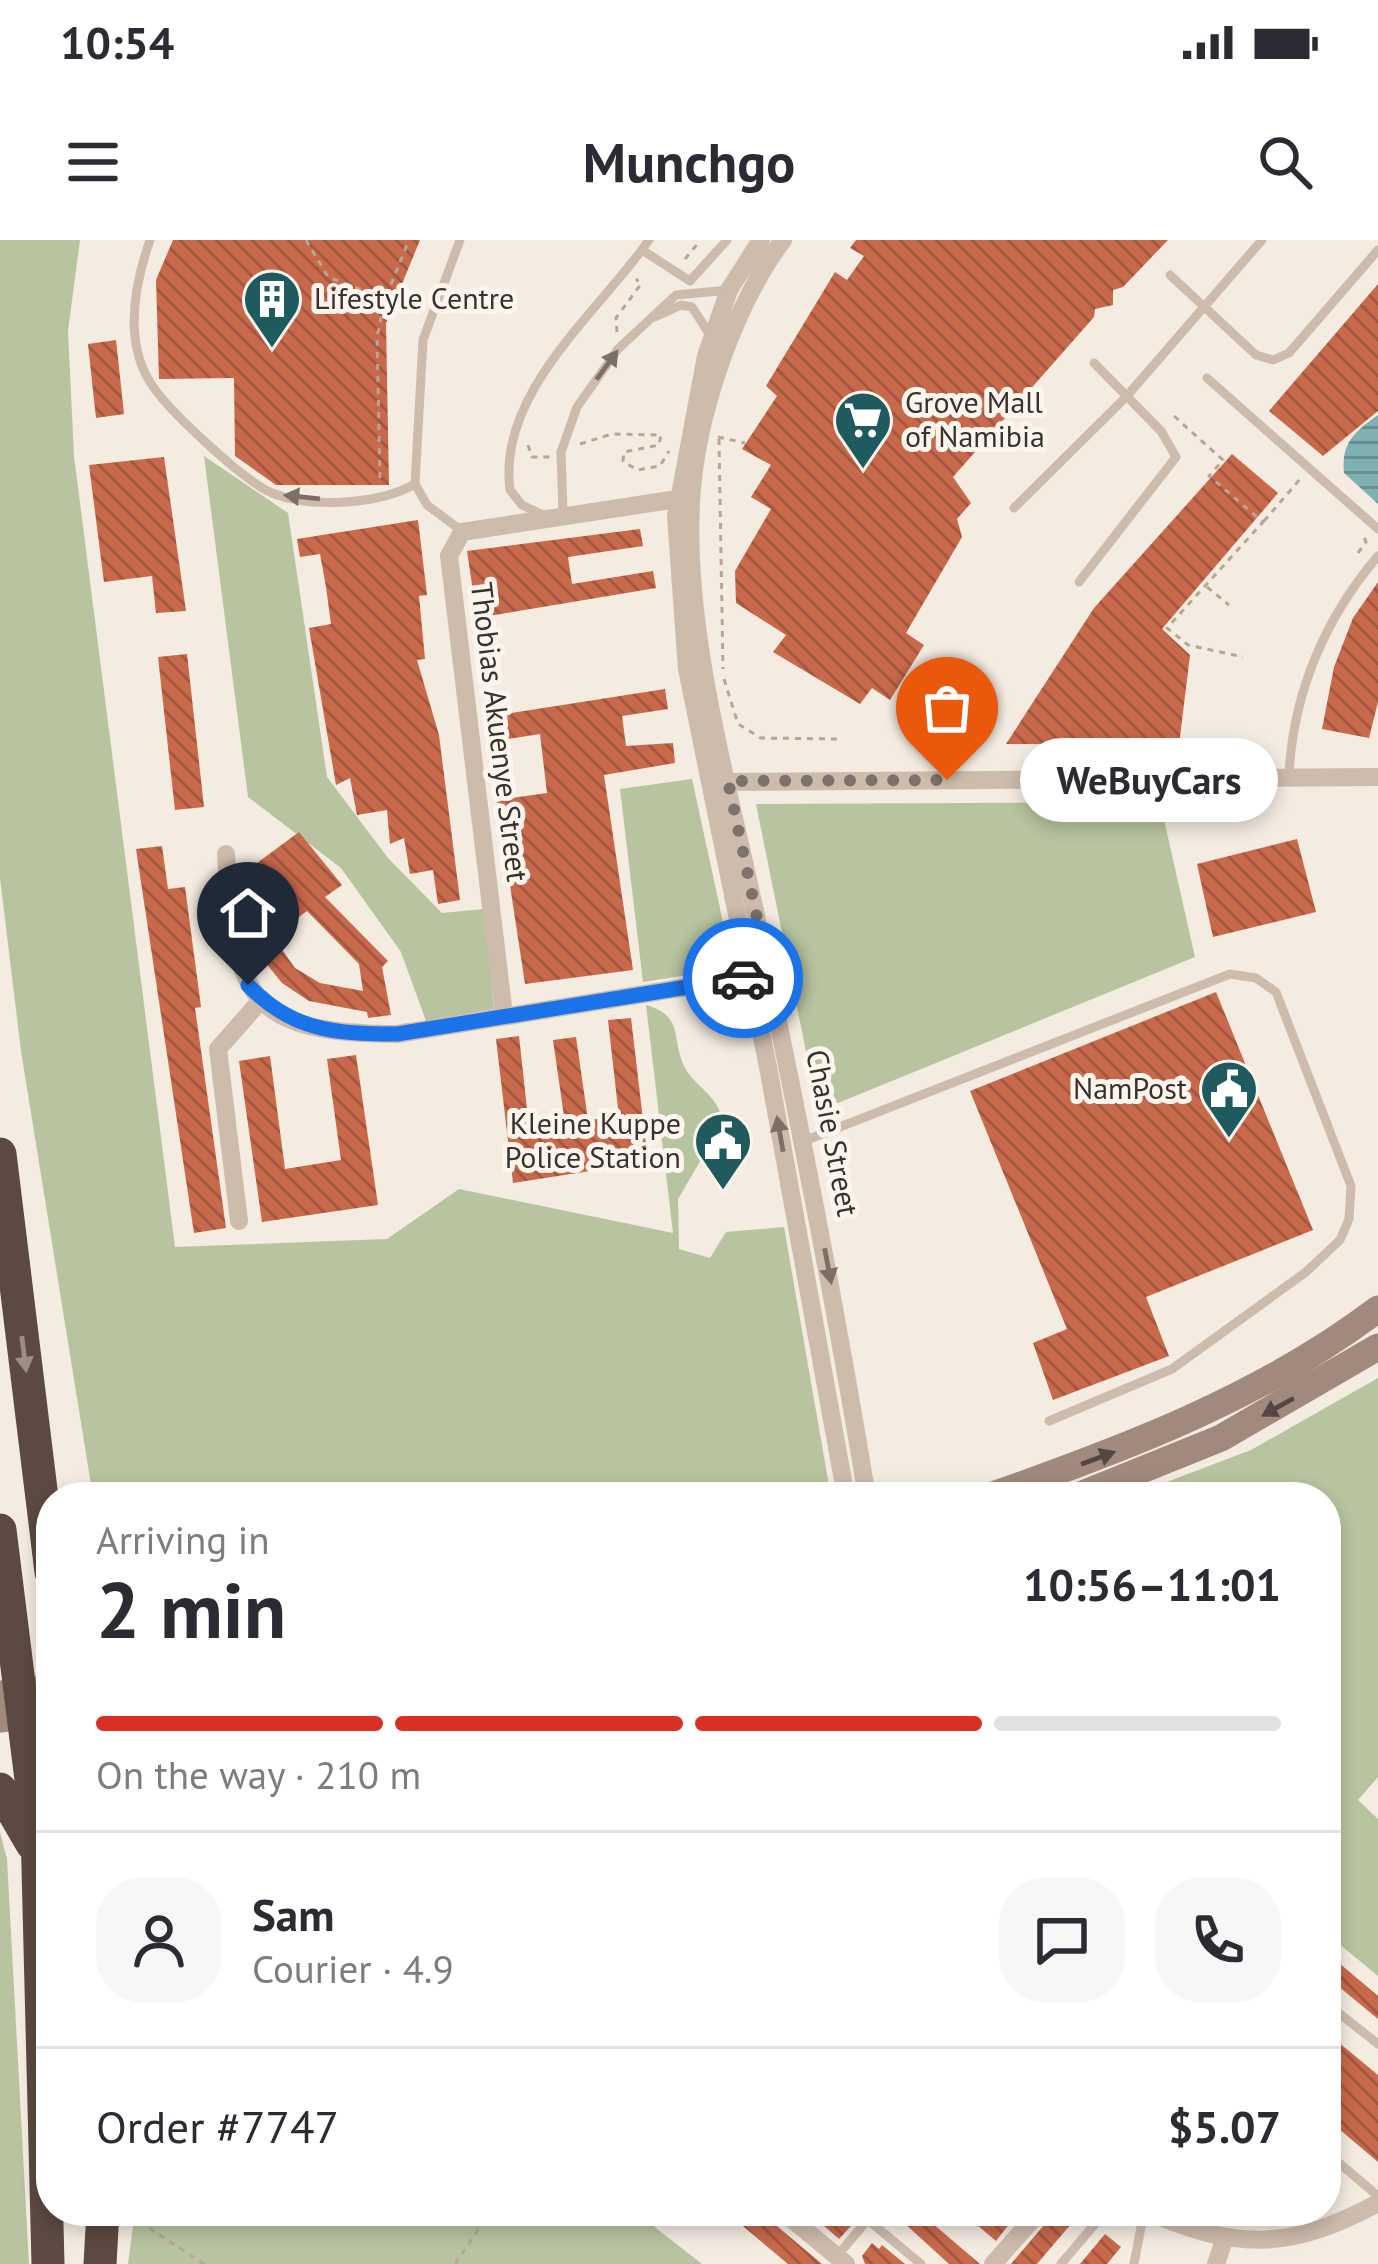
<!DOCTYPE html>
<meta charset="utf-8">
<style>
:root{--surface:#fff;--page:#f7f7f7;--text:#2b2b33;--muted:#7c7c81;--line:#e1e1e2;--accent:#d93025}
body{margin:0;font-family:"PT Sans",sans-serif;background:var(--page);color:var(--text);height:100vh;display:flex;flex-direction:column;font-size:45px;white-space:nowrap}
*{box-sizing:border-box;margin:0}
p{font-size:39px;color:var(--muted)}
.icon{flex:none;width:66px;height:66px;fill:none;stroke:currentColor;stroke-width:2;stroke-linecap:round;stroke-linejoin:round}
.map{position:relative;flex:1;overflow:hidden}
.side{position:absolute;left:36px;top:1242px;width:1305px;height:744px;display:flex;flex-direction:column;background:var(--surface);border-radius:48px;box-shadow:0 6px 18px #0003}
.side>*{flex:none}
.pin{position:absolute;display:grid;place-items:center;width:102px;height:102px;color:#fff;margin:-123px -51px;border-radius:50% 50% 50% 0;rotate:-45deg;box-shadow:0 0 12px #0007}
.pin .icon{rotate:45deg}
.courier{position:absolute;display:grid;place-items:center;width:120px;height:120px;margin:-60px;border:9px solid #1a73e8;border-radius:50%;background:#fff;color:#222;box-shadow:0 3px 15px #0007}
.bubble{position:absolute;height:84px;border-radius:42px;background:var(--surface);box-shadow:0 6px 18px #0003;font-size:39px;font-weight:700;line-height:84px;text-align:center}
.headline em{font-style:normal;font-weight:700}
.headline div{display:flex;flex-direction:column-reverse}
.headline{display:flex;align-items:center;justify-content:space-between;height:204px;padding:0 60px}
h1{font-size:78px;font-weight:700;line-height:90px}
.bar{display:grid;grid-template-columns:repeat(4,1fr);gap:18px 12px;align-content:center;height:144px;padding:0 60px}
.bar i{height:15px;border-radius:9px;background:var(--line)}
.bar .on{background:var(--accent)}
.bar p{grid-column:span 4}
.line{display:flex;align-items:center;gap:30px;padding:0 60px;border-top:3px solid var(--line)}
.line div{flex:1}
.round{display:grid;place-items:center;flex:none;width:126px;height:126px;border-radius:48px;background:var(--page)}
.status{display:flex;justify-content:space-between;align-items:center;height:84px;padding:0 60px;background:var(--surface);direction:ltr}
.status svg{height:33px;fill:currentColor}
header{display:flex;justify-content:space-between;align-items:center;height:156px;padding:0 60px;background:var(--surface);font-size:54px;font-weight:700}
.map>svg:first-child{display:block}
.green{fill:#b8c4a0}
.water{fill:url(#water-rules)}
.building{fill:url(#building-back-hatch)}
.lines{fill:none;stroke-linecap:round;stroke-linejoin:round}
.path{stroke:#b9a596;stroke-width:3;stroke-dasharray:6 6;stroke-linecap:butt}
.lane{stroke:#cdbbac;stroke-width:9}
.street{stroke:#cdbbac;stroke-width:18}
.secondary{stroke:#a18a7d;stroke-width:27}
.highway{stroke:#5c4a42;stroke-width:33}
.oneway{fill:#7d6f65}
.oneway2{fill:#9c8e87}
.oneway3{fill:#544640}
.done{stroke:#7c716b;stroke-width:12;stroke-dasharray:0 21.6}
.route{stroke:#1a73e8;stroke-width:15}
.labels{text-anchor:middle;stroke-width:10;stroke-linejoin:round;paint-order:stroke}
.poi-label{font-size:30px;fill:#3b302b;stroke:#fbf5ee;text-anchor:start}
.street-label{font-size:30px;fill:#3b302b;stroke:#fbf5ee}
</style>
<div class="status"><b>10:54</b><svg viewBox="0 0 49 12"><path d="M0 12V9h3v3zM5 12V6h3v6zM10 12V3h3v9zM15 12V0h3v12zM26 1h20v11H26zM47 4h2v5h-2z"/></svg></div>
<header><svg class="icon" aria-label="menu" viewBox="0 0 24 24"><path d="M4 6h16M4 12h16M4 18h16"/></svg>Munchgo<svg class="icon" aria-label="search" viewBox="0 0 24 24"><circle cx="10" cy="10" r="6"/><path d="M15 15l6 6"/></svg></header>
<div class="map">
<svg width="1378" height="2024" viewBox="0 0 1378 2024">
<defs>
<pattern id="water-rules" width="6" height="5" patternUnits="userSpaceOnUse" patternTransform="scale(3)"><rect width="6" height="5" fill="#7fb0b2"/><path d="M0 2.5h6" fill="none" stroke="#699091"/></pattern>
<pattern id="building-back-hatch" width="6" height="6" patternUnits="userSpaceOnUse" patternTransform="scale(3)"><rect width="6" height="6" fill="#c8694b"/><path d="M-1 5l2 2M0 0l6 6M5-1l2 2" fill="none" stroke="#a4573f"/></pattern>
</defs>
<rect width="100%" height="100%" fill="#f4ebe1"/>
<path class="green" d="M0,0h80l-12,91 6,125 101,791 212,-8 72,-50 214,44 -27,-228c38,11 25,32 38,61 8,17 29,27 36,46l-4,22 -38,65 1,50 31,9 16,-26 58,-5 47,270h-738l-72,-446 -21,-173z
M204,216l84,57 39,264 61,81 54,55 42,-4 10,100 -68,12 -25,-69 -60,-84 -93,-71z
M692,539l41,189 -90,14 -23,-193z
M1160,562l35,155 -357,146 -22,-2 -60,-297z
M1378,1138v399l-20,23 20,19v157l-52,-43v-436h-199l124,-47z
M0,1592l7,27 22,405h-29z
M135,1971h499l68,53h-574z"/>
<path class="water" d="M1378,175v89l-34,-31c-3,-30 10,-41 34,-58z"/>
<path class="building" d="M173,0h247l-34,83 3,162h-113l-41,-29 -1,-78 -75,1 -3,-99z
M856,0h312l-45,47 -10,3v15l-18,4 -1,8 -141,160 18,26 -14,16 5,18 -56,96 18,12 -34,55 -18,-12 -12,16 -87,-52 13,-17 -50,-32 -1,-32 36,-62 -20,-12 20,-32 -29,-16 35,-53 -11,-10 69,-114 12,8 17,-24 -14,-8z
M1378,44v127l-55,45 -54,-45z
M116,100l8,74 -28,4 -8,-74z
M1232,214l46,39 -116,136 28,26 -11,90 -173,-1 88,-136z
M164,217l22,154 -30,2 -4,-37 -48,6 -15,-117z
M418,280l9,75 -8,1 6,63 -8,1 22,75 21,165 -22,4 -5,-34 -23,4 -6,-36 -14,6 -3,-34 -30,5 -7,-37 -14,7 -27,-157 22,-4 -5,-37 -6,-33 -20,3 -3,-18z
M640,289l3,17 -75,11 4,27 81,-13 3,17 -179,30 -10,-67z
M1378,342v120l-9,36 -47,-9 12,-62 19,-49z
M187,414l17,153 -29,3 -17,-153z
M665,449l3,20 -46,7 4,30 47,-3 2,20 -71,12 29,195 -108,14 -28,-184 50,-7 -7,-59 -44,7 -4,-25z
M299,592l43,53 -17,12 63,64 -6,6 9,48 -23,3 -1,-6 -58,-11 -27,-18 -21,-26 17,-13 17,24 25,15 43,8 -4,-27 -52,-53 -40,29 -18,-24 15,-12 -22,-30z
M1297,599l19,73 -103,25 -16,-73z
M162,606l6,43 17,-2 16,120 -6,1 31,220 -32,5 -58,-384z
M1216,752l97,238 -167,67 23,59 -116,44 -20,-57 34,-14 -97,-238z
M631,778l17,144 -135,21 -17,-144 23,-3 10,91 36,-4 -12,-83 23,-3 12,83 31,-3 -11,-97z
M356,815l22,150 -116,17 -23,-161 31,-5 15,113 56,-9 -14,-101z
M1326,1712l52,44v23l-52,-43z
M1326,1792l52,43v87l-52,-44z
M725,1971h34l63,53h-34z
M807,1971h34l10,15 -12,13z
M891,1971h27l62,53h-31z
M961,1971h34l15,12 -14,18z
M1056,1971h26l-45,53h-26z
M1105,1994l16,13 -14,17h-27z
M872,2003l7,6 3,-4 23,19h-40l-3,-8z"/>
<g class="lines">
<path class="path" d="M306,0l22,37 57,22 24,-59
M685,19l14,-17
M617,92l-1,-14 25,-34 -5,-5
M1174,176l49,44 -14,16 54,46 -96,106 21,17 55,12
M718,197l27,6
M719,199l4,230
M580,204l32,-10 49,1 -2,10 -35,7 -1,9 14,9 23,-4 9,-15
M528,205l4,12h18
M380,238l-3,-141 8,-38
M1264,281l37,-43
M1358,313l8,-11 -3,-8
M1207,347l22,18
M724,439l14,45 23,14 77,1
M469,1971l11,10
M129,1975l75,49
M455,2024l36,-53"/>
<path class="lane" d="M150,0c-15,43 -26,100 0,142 16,27 94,99 122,111 40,16 108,11 143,-9
M460,0l-37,100 -8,144 12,21 35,26
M642,10l48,31 37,-41
M1170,35l86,80 17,5 16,-7 89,-103
M655,77l26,-12 11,2 18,28
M1207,138l171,151
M1014,268l112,-111 136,-157
M563,273l-2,-61 16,-45 41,-58 58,-54 53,-5
M543,275l-21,-10 -12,-15c-13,-98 89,-178 139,-250
M1079,342l97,-125 -15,-26 -67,-68
M1289,535c4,-82 36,-157 89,-219
M804,901l426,-167 26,4 20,14 75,194 -2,33 -9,21 -34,32 -134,97 -123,52
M1326,1763l52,41
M1326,1912l52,44
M857,1971l64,53
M837,2016l38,-45
M1061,2024l45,-53
M1134,2024l10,-53"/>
<path class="street" d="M761,0l-32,50 -23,66 -30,160 11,153 81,398 78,430
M783,0c-50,67 -88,179 -92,263 -7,130 38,285 65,413 41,193 79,386 111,581
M717,542l661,-5
M226,614c9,139 18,180 171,180l364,-59
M504,775l-55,-459 13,-24 222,-34
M239,981l-21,-172 44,-50
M782,1971l64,53
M1145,1971c92,39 144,40 233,-8
M993,2024l47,-53
M1216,2024l8,-24"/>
<path class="secondary" d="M987,1257c137,-48 275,-100 391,-188
M1075,1257l146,-59 157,-91
M0,1454l51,-6
M0,1479l51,-5"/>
<path class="highway" d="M0,914l51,418
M0,1290l37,298 11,436
M0,1549l32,55
M100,2024l3,-53"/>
</g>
<defs><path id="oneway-solid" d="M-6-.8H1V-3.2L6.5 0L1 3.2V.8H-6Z" transform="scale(3)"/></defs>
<g class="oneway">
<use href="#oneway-solid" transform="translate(607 125) rotate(-54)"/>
<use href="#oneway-solid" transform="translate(302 257) rotate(-174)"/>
<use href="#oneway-solid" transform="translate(780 894) rotate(-100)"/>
<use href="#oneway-solid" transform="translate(828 1026) rotate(79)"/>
</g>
<use class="oneway2" href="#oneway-solid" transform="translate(24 1114) rotate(83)"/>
<g class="oneway3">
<use href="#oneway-solid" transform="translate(1278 1167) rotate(151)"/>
<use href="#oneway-solid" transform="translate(1098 1218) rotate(-20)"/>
</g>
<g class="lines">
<path class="done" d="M743,738l26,-4 -41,-193 219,-1"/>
<path class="route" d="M248,745c44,46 88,49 149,49l346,-56"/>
</g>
<defs>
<symbol id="building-pin" viewBox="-11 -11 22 30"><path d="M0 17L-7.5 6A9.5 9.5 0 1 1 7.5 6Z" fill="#1f5a5e" stroke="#fbf5ee"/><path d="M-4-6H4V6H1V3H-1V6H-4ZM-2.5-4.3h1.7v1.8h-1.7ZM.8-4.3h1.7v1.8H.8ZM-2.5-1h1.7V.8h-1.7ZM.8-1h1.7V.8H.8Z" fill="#fff"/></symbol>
<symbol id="supermarket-pin" viewBox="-11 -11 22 30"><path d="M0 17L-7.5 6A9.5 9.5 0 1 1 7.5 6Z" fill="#1f5a5e" stroke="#fbf5ee"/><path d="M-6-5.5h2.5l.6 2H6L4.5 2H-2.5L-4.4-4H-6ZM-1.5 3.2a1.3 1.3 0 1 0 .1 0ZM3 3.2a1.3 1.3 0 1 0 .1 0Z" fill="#fff"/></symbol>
<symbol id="civic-pin" viewBox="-11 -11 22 30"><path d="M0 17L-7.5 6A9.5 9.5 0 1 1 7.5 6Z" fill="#1f5a5e" stroke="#fbf5ee"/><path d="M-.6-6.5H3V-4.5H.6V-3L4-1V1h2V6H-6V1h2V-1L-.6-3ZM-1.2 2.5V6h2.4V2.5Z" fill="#fff"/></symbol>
</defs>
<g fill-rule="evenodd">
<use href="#building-pin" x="239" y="26" width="66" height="90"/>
<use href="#supermarket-pin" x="830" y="147" width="66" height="90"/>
<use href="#civic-pin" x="1196" y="816" width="66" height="90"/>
<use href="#civic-pin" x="690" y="868" width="66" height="90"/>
</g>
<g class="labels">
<g class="poi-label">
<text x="314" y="69">Lifestyle Centre</text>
<text x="905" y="173">Grove Mall<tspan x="905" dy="34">of Namibia</tspan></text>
<text x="1187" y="859" text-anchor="end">NamPost</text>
<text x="681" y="894" text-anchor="end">Kleine Kuppe<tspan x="681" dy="34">Police Station</tspan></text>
</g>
<g class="street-label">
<text transform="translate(499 492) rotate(83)" y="10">Thobias Akuenye Street</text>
<text transform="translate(832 893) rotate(79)" y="10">Chasie Street</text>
</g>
</g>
</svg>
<div class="pin" style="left:947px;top:540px;background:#ea580c"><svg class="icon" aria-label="bag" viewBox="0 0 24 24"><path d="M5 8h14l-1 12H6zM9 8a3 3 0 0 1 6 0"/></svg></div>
<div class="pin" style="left:248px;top:745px;background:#1f2937"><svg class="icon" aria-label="home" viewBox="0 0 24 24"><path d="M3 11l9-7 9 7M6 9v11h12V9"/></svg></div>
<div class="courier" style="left:743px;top:738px"><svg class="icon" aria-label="car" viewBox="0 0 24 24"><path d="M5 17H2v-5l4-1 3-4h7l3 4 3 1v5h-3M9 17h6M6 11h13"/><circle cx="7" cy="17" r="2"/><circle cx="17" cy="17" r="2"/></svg></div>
<div class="bubble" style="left:1020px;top:498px;width:258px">WeBuyCars</div>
<section class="side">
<div class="headline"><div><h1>2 min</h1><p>Arriving in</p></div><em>10:56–11:01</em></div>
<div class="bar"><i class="on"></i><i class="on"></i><i class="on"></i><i></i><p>On the way · 210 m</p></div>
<div class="line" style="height:216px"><a class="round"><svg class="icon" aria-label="person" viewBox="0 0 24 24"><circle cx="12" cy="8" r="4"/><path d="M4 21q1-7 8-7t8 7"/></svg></a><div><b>Sam</b><p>Courier · 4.9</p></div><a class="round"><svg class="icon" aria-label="chat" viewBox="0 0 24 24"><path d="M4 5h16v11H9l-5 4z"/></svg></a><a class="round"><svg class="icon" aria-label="phone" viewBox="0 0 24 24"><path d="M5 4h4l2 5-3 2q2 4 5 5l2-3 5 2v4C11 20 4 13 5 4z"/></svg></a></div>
<div class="line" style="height:156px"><div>Order #7747</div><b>$5.07</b></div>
</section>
</div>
